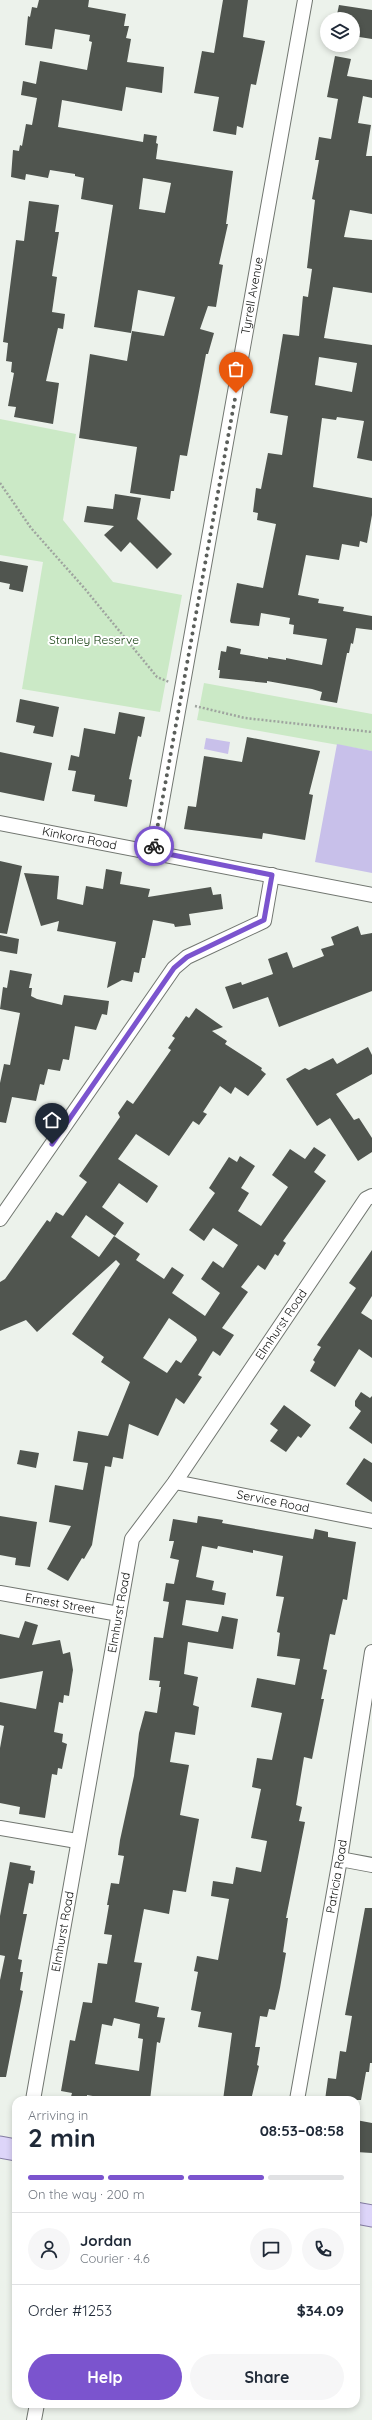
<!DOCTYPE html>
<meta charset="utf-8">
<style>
:root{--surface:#fff;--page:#f6f6f7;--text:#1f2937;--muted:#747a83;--line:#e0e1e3;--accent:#7b54ce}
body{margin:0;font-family:Quicksand,sans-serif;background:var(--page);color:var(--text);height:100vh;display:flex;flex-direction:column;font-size:15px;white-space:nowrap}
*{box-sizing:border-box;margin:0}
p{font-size:13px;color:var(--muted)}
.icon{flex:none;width:22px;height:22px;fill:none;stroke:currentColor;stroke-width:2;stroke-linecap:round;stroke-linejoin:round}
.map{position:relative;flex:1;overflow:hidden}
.sheet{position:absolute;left:12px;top:2096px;width:348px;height:312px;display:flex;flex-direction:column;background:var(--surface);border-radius:12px;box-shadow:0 2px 6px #0003}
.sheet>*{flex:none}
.tools{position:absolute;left:320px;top:12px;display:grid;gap:8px}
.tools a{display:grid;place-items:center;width:40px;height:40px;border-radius:50%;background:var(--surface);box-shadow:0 2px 6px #0003;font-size:20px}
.pin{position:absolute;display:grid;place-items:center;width:34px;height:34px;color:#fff;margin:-41px -17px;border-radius:50% 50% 50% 0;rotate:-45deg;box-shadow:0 0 4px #0007}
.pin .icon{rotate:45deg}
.courier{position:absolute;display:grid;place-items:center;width:40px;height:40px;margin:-20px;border:3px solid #7b54ce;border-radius:50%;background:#fff;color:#222;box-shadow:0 1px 5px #0007}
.head em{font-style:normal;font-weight:800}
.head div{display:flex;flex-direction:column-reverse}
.head{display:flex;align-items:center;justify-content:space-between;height:68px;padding:0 16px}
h1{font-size:26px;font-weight:800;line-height:30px}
.bar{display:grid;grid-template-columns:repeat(4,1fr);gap:6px 4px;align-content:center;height:48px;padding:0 16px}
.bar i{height:5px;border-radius:3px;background:var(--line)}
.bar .active{background:var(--accent)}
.bar p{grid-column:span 4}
.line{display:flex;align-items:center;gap:10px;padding:0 16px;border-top:1px solid var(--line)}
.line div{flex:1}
.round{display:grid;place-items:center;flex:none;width:42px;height:42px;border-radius:21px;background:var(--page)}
.button{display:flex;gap:8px;margin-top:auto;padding:8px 16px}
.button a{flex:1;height:46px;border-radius:24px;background:var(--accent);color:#fff;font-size:16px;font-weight:800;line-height:46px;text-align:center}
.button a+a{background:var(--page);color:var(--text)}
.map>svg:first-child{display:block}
.green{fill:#cbe9c6}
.water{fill:#c8c0ea}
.building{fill:#50554f;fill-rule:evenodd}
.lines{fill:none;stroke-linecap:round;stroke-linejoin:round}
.minor-casing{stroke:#717670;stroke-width:16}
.primary-casing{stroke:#857da3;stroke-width:23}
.path{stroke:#9fa49f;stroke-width:2.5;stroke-dasharray:2 2;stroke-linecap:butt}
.minor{stroke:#fff;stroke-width:14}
.primary{stroke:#ddd5f9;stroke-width:21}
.done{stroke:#5a5e5a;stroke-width:4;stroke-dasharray:0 7.2}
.route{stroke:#7b54ce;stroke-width:5}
.labels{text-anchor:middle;stroke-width:4;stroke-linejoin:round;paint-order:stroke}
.street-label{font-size:12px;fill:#0c0e0c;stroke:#fff}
.park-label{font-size:12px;fill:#154010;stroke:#fff}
</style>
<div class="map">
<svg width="372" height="2420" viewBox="0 0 372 2420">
<rect width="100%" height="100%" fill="#ecf2eb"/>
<path class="green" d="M0,419l76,15 -13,86 50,62 69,13 -22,117 -138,-23 21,-127 -43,-7z
M204,683l168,31v37l-175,-31z"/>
<path class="water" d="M206,738l24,4 -2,12 -24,-5z
M337,744l35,7v122l-57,-11z"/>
<path class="building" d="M39,0h50l-1,7 38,7 -2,12h5l-3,12 5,1 -4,23 37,5 -2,26 -36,-6 -4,24 -60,-11 -4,27 85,15 1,-8 13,2 -1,7 2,1 -2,15 77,12 -7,53h2l-9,40 4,1 -7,42 -8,-1 -8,23 14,4 -6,21h-2l-19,102 -7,-1 -6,36h-3l-1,8 -40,-6 7,-46 -58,-9 11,-84 37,7 5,-30 32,5 11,-39 -37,-7 -7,43 -37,-6 19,-122 -32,-6 3,-21 -9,-2v-2l-25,-4 -2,8 -22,-4 -1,6 -14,-3 2,-27 6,1 1,-6 2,1 4,-22 6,1 5,-27 -16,-3 2,-14 13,3 4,-23 47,9 5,-28 -3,-1 1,-6 -35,-6 -3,20 -27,-4 3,-29 2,1 2,-10 5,1zM143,178l28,5 -6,30 -26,-4z
M223,0h25l-5,37 22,4 -9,44 -5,-1 -8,44 -6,-2 -1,9 -23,-4 6,-34 -25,-4 8,-42 12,2z
M339,5l33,5v29l-19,-3v-17h-17z
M335,56l16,3 -4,17 25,4v18l-9,-2 -5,27 13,2 -5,31h6v58l-22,-4 -6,27 28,3v53l-39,-6 -9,51 48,7v116l-15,-3 7,-37 -27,-4 -1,3 -14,-2 -9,69 59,11v17l-5,28 -7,-2 -1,6 -17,-3 -3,16 -33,-5 -8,40 21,4 -1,4 26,4 -1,4 29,5v14l-16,-2 -3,16 -2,-1 -2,10h-2l-10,50 -17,-3 2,-8 -10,-3 -45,-8v2l-48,-5 1,-8h-2l3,-19 5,1 1,-6 14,3 -1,5 28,5v-2l18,3v-2l36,7 5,-26 -34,-5 1,-9 -5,-1 1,-6 -29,-5 -2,13 -28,-3 -1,-2 7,-38 26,5 13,-64 -19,-4 1,-7 -5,-1 3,-24 5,1 7,-36 14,2 6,-39 -18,-3 13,-79 16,2 4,-40 5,1 4,-28 -5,-1 8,-68 -3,-1 7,-39h-4l4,-23 12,2 7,-40 -11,-2zM319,357l38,6 -5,29 -37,-7z
M29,201l30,4 -4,27h4l-7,44 5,1 -5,35 13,2 -2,15 -5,-1 -12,53 13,2 -6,41 -39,-7 2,-10 -8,-1 6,-33 -3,-1 1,-10 -6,-1 2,-18 -5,-1 13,-102 8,1z
M115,494l26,4 -4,21 35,35 -15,15 -27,-27 -9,10 -17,-17 10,-9 -30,-4 3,-16 26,3z
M0,561l28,5 -5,26 -14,-3 1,-5 -10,-2z
M20,699l39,8 -6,30 -20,-4 2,-7 -19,-4z
M119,712l26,5 -4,20 -3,-1 -9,43 3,1 -5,27 -33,-6 1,-6 -23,-4 4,-20 -8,-1 3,-15 8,2 5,-29 31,6z
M247,737l73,14 -11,43 4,1 -8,45 -42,-7 -1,6 -78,-10 4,-23 8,1 8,-51 38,6z
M0,752l52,11 -8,38 -44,-9z
M0,861l22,5 -15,68 -7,-1z
M106,869l16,3 -2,12 30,5 -2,8 63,-10 2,8 8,-1 2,15 -34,5 2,11 -16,2 -1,-3 -21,-4 -8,38h-3l-3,15 -5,-1 -2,10 -10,-2 -15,8 9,-46 -59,-11 2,-10 -18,5 -17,-53 35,3 -2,23 26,6 3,-19 17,3z
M358,926l3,9 11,-2v58l-93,36 -11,-30 -35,12 -8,-22 16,-5 1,3 31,-11 -5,-15 19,-7 6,16 31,-12 -3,-7 13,-4 -3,-8z
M0,935l19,4 -2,15 -17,-3z
M10,970l22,4 -3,14h3l-1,8 6,3 25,6 2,-10 45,6 -2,14 -5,-1 -6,16 -21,-4 -6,34 -6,-1 -3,12 -12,-2 -4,16 -4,-1 -4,17 -24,-4 -6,26 -6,-1v-39l4,-19 6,1 10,-52 -20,-4 3,-22 4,1z
M196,1008l27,19 -11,4 15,10 -2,3 37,24 -1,2 5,4 -18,22 -13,-9 -4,7 -11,-8 -17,26 4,2 -8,11 -6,-4 -24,35 -33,-22 -18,25 40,27 -11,17 -28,-20 -17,24 22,16 -9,13 -29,-21 -15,22 28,20 15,-21 26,18 -4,6 28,19 8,-12 12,8 -12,18 33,23 15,-23 -19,-14 12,-18 10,7 15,-23 -25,-17 -9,13 -15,-11 26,-37 -6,-5 20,-31 8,5 3,-6 15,10 -14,22 8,5 -11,18 23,15 27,-39 -16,-12 18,-26 15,10 9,-12 12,8 -12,17 12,9 -43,60 3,2 -8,13 -3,-2 -10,16 -7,-5 -17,22 7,5 -26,36 12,7 -14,21 -7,-5 -15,24 4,2 -18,27 -8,-6 -18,38 -29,-12 -6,35 -10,-2 -2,10 -6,-1 -13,79 -8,14 -2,-1 -14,23 -21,-12 24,-43 -22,-4 6,-37 28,5 5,-27 -15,-2 5,-30 30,5 22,-54 -29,-20 3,-5 -32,-23 48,-70 -4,-4 -79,72 -11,-12 -26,11v-49l5,-3 42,-59 3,2 6,-10 7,4 24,-34 -8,-6 41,-59 -2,-4 9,-13 6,4 10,-14 28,-40 -3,-2 7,-10 -3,-2 14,-20 3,2zM169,1318l27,19 1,3 -16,23 -5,-3 -9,13 -24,-15z
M368,1047l4,8v19l-36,20 18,26 5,-2 13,20v14l-14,9 -28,-43 -13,8 -31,-47 19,-11 4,2 24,-12 4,6z
M372,1250v46l-11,17 11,7v38l-13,-9 -24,38 -25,-16 5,-9 -2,-2 8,-13 -4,-2 39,-57 -7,-5z
M361,1392l9,6 2,-2v48l-23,-16 12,-17 -6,-5v-5z
M284,1405l27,20 -10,13 -3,-2 -12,16 -16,-11 8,-11 -8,-6z
M20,1450l19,3 -3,15 -19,-4z
M364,1458l8,5v39l-26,-18z
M0,1516l37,6 -7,45 -15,-2 1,-7 -16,-3z
M198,1516l25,4 -1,3 91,16 2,-10 13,3v5l28,5 -9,58 -4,-1 -8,36 -5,-1 -7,35 4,1 -6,29h3l-12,60 -8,-2 -8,48 6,2 -3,14 6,1 -19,96h2l-5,34 3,1 -6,35 -5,22 -6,-1 -2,8 -7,-1 -5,31h5l-3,18 2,1 -8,34h-28l9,-67 -34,-6 3,-15 -10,-2 7,-38 -4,-1 3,-15 21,4 11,-61 -18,-3 2,-15 20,3 3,-17 25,5 6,-31 -16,-3 10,-49 -9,-2 5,-29 15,2 10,-47 -31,-6 6,-29 38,7 5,-26 -23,-3 3,-23 -3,-1 7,-35 -8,-1 7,-40 -30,-6v3l-35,-7 -1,3 -15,-3 -6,31 18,4 -2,9 14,3 -2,12 -38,-5 -4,25 36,7 4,-16 16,3 -5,30 -45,-7 -4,32 14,3 -5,28 6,2 -4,28 -20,-3 -5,30 19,3 -9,50 19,4 -13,73 -13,-2 -4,24 -25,-5 -10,53 8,1 -7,39 24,5 -2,10 8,1 -5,25 -3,-1 -7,58h-35l-28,-5v5h-17l2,-7 -11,-2 9,-51 5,1 8,-39 9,1 6,-40 9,1 5,-29 -8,-1 5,-29h-2l4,-22 8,1 5,-28 -6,-1 2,-15 14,-64 5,-43 6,-22 12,2 4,-26h-2l1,-6 -11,-1 5,-43 9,1 6,-36 -6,-1 3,-18 8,1 5,-24 -9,-2 4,-17h-5l4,-22 24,4zM114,2018l26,6 -2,14 5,1 -4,32 -44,-7 7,-40 10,2z
M25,1621l13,4 -6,20 28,-5 3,14 7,-2 3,18 -4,26 -5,-1 -1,8 -4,-1 -5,30 9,2 -1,8 5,2 -5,25 -4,-1 -1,7 -5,-1 -7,44 -26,-4 1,-7 -20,-4v-55l4,-22 -4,-1v-23l36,7 7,-38 -43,8v-45l19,4z
M10,1862l21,4 -1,4 5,1 -2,13 -4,-1 -6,31h4l-9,45 4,1 -2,12h3l-3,18 3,1 -17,86h-6v-97l5,-24 -5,-1v-39z
M365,1908h7v155h-2l-1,9h-3l-5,28h-36l3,-22 8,1 4,-28 6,1 6,-36 -7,-1z
M356,2120l16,3v30l-16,-1z"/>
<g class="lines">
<defs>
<g id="minor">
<path id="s1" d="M0,823l372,72"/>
<path id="s2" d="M153,851l152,-851"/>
<path d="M0,1219l174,-251 13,-11 77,-36 8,-46"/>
<path id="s3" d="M175,1482l197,39"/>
<path id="s4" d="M0,1593l119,21"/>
<path d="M0,1828l77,13"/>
<path d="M340,1859l32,6"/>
<path id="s5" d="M33,2100l99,-561 43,-57 191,-283 6,-3"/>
<path id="s6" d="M297,2100l43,-241 32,-207"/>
<path d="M34,2420l3,-16"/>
</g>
<path id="primary" d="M0,2147l16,3
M356,2213l16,3"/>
</defs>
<use href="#minor" class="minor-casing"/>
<use href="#primary" class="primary-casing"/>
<path class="path" d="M0,483l31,45 54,61 72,88 12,5
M195,706l50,12 127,14"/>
<use href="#minor" class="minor"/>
<use href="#primary" class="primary"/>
</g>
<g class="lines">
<path class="done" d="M154,846l82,-453"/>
<path class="route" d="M52,1144l122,-176 13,-11 77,-37 8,-45 -119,-24 1,-5"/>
</g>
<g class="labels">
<g class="street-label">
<text dy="4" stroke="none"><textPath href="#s2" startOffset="564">Tyrrell Avenue</textPath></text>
<text dy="4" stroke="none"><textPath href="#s1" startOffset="81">Kinkora Road</textPath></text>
<text dy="4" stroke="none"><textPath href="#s5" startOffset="831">Elmhurst Road</textPath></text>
<text dy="4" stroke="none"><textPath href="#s3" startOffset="100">Service Road</textPath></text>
<text dy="4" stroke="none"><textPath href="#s4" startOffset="61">Ernest Street</textPath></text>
<text dy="4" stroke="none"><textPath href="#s5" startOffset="495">Elmhurst Road</textPath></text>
<text dy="4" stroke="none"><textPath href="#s6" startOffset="227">Patricia Road</textPath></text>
<text dy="4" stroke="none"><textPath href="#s5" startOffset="171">Elmhurst Road</textPath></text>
</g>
<g class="park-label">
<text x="94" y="644">Stanley Reserve</text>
</g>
</g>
</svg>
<div class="tools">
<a><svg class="icon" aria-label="layers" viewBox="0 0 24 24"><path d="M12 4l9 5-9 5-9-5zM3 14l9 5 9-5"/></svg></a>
</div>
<div class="pin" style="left:236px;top:393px;background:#ea580c"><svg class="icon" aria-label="bag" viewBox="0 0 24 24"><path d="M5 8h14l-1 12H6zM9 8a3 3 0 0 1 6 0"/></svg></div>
<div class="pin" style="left:52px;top:1144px;background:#1f2937"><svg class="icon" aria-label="home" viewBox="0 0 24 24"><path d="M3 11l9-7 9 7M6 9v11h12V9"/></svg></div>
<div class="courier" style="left:154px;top:846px"><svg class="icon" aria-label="bike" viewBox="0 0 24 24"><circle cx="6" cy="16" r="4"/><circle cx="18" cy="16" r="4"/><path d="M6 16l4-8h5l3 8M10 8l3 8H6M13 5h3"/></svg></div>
<section class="sheet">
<div class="head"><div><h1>2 min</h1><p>Arriving in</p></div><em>08:53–08:58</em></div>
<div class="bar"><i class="active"></i><i class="active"></i><i class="active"></i><i></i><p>On the way · 200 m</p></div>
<div class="line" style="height:72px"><a class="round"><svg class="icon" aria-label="person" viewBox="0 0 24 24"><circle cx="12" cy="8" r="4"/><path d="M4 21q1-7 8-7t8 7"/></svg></a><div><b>Jordan</b><p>Courier · 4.6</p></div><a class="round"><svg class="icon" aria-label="chat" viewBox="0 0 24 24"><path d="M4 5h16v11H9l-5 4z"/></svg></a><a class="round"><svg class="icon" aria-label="phone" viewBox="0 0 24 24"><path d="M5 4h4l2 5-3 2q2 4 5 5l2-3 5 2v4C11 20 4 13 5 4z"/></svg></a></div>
<div class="line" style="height:52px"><div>Order #1253</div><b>$34.09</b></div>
<div class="button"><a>Help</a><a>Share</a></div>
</section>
</div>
